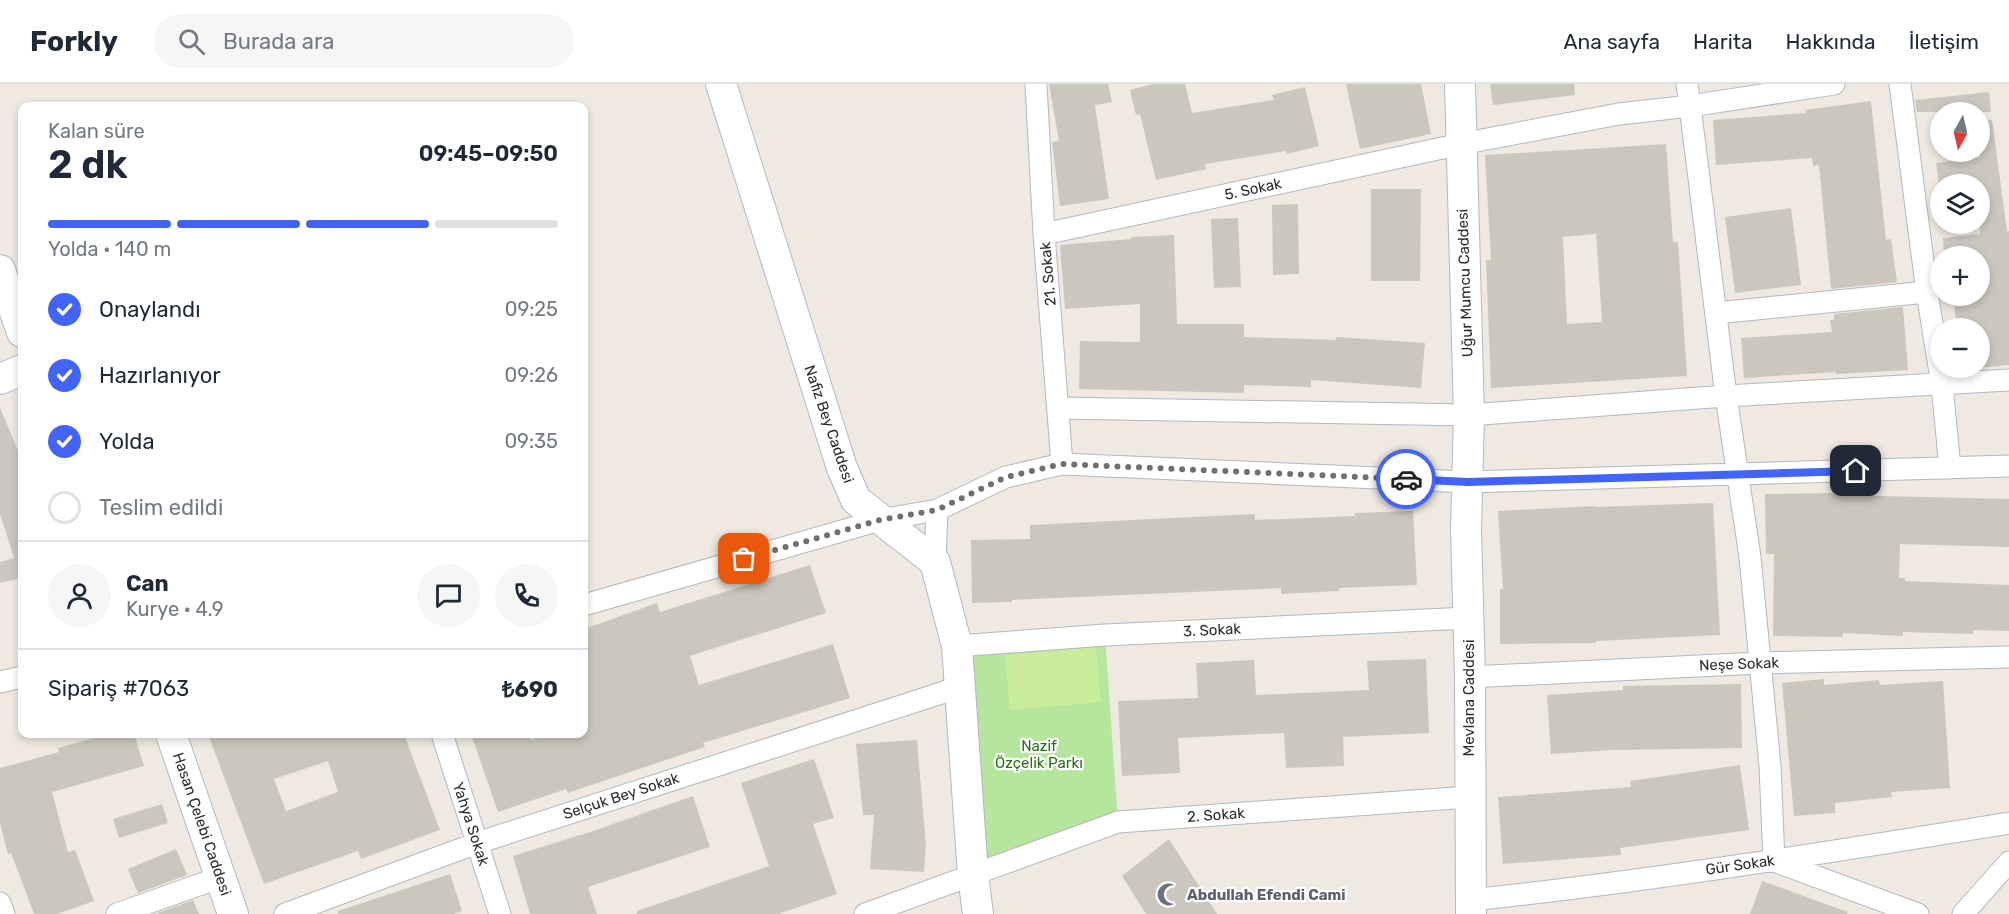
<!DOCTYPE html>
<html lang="tr">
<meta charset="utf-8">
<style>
:root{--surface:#fff;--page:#f6f6f7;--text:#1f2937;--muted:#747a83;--line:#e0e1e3;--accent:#4264fb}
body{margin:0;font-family:Rubik,sans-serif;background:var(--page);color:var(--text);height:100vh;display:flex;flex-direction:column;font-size:22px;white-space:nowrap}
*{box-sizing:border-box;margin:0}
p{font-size:20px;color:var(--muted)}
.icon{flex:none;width:33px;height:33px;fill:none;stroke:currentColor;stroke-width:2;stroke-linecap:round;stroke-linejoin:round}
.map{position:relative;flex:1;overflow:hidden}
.side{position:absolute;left:18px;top:18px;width:570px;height:636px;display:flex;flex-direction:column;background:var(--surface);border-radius:12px;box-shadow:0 3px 9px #0003}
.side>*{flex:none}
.needle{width:39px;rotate:188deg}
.buttons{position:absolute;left:1930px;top:18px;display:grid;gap:12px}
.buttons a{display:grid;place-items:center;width:60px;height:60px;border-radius:50%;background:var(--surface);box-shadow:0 3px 9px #0003;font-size:30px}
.pin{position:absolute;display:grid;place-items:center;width:51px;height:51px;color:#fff;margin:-26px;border-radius:12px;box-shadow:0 3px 9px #0006}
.courier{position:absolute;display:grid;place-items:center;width:60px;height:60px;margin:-30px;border:4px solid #4264fb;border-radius:50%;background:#fff;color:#222;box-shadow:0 2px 8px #0007}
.head em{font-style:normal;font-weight:600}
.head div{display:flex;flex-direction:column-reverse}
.head{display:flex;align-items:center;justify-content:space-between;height:102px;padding:0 30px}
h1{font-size:39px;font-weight:600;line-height:45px}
.bar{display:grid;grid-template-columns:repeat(4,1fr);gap:9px 6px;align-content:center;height:72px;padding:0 30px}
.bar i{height:8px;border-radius:4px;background:var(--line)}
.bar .current{background:var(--accent)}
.bar p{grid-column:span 4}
.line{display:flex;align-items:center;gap:15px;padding:0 30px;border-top:2px solid var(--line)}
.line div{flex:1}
.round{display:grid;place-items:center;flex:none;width:63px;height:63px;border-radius:32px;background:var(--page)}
ol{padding:0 30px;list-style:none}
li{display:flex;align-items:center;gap:18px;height:66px}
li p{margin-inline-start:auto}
li .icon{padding:6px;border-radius:50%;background:var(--accent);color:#fff;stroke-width:4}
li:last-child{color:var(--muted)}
li i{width:33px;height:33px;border:3px solid var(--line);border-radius:50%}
header{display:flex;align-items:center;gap:36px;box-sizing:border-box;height:84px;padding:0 30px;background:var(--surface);border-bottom:2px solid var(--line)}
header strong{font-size:28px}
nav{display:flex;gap:33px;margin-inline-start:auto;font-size:21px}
.search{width:420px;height:54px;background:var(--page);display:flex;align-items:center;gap:15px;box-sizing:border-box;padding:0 21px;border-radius:33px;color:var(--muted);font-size:22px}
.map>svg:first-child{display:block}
.green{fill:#b6e59e}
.pitch{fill:#c9ec9a}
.building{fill:#cbc7bf;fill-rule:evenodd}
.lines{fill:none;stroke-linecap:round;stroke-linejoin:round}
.street-casing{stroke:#b4b7c1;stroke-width:23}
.secondary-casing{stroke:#b4b7c1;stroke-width:32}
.street{stroke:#fff;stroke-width:21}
.secondary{stroke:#fff;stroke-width:30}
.done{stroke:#726f6d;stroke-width:6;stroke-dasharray:0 10.8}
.route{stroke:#4264fb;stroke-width:8}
.labels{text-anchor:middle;stroke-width:4.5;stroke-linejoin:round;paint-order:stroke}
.street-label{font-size:15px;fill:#2e2e2e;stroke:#fff}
.park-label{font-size:15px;fill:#2c6e1b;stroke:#fff}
.worship-label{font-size:15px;font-weight:bold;fill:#5b616d;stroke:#fff;text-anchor:start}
</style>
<header>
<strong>Forkly</strong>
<div class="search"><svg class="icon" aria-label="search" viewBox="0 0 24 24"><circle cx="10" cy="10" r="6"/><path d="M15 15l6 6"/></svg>Burada ara</div>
<nav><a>Ana sayfa</a><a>Harita</a><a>Hakkında</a><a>İletişim</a></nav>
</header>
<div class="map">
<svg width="2009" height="830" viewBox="0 0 2009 830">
<rect width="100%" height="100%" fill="#efe9e1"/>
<path class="green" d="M1105,551l13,187 -145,53 -16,-229z"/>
<path class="pitch" d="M1096,563l5,55 -91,8 -5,-55z"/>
<path class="building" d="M1049,0h59l4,18 -17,3 14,94 -49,7 -8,-64 7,-1z
M1153,0h32l7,29 82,-13 -2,-5 33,-8 14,59 -32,8 -1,-3 -81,13 1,5 -50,11 -16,-66 -4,1 -6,-25z
M1346,0h75l10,50 -71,15z
M1490,0h84l1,11 -82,10z
M1989,8l2,20h-74l-2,-12z
M1871,17l15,139 5,-1 6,43 -66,7 -12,-124 -6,1 -1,-8 -96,7 -3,-45 93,-7 -1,-3z
M1992,36l15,111h2v134l-29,3v-40h-23l-4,-32h27v-40h-36l-1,-18 37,-4v-50h-41l-3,-21 44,-6v-36z
M1666,60l7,98h5l9,134 -196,12 -5,-128h5l-6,-105zM1596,150l6,88 -35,2 -4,-87z
M1371,105h50l-1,92h-49z
M1298,120l1,70 -26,1 -1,-70z
M1791,124l10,77 -66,8 -10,-76z
M1238,134l3,69 -27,1 -3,-69z
M1174,151l3,89h67v13l92,3v-3l89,6 -4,45 -110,-8v7l-67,-2v8l-165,-4 1,-48 60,1v-38l-75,5 -5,-64 71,-6v-2z
M1903,223l5,63 -72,4v-2l-92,6 -3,-40 91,-6 -2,-12h4v-6z
M0,324l22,52v118l-22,5v-21l14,-4 -14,-44z
M1841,409v2l168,4v48l-109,-3 -1,34h6v3l104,4v46l-36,-1v4l-70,-2v4l-60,-3v4l-70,-1 1,-82h-8l-1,-60z
M1713,419l7,132 -124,6v2l-96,1v-55h3l-5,-78 97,-5v1z
M1413,427l4,74 -78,3v3l-58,3v-6l-269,12v2l-40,1 -1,-63 59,-1v-14l225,-11v6l100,-4v-3z
M810,481l16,48 -136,43 9,29 134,-41 17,54 -147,45 2,4 -137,46 -2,-4 -68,23 -27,-78h57l3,6 19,-6h34v-105l73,-26 3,9z
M1426,575l3,74 -86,4 1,29 -58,2 -2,-35 -106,5 2,35 -58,3 -4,-75 80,-3 -2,-35 58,-3 2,35 113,-5 -2,-29z
M1824,595v6l55,-5 1,5 63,-4 7,107 -59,4 1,5 -57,6v10l-41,3 -12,-133z
M1741,600l1,64 -130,2 -61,4 -4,-59 76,-5v-4z
M108,650h26l10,32 -92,26 16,60 7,-2 19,51 -37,13h-23l-23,-61 -3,1 -8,-31v-55l59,-16 -1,-4z
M208,650h196l36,96 -79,29 -3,-8 -94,33zM328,677l10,31 -52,19 -12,-32z
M917,656l9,106 -2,26 -54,-3 4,-54h-11l-7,-71z
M814,675l20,59 -21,6 24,70 -59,20h-141v-3l132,-45 -28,-83z
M1740,681l9,65 -129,18 1,7 -118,9 -5,-67 133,-10 -1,-6z
M693,712l17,51 -122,40 9,27h-67l-17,-58 80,-25z
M162,720l6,19 -49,15 -6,-19z
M1169,755l48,75h-71l-24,-38z
M176,765l11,26 -49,18 -10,-24z
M450,790l12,37 -9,3h-115v-3z
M1762,797l86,31 -1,2h-97z
M193,816l6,14h-44z"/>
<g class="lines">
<defs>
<path id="street" d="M1036,0l8,150 18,230
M1687,0l3,22 144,-22
M1900,0l27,208
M1044,150l417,-90 158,-30 71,-8 36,290 24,161 20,209 4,95 144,53
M1716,229l211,-21 15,93 8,83
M1058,324l411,7 257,-19 283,-16
M935,478l2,-52
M584,521l296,-85 57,-10 69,-33 56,-13 406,18 541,-16
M957,562l148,-11 363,-17
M1470,593l290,-14 249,-6
M0,598l22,-5
M442,650l58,180
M1471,816c180,-19 359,-48 538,-77
M0,819l4,11
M117,830l104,-37
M285,830l192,-71 483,-156
M865,830l253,-92 351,-25
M1963,830l46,-52"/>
<path id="secondary" d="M721,0l121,384 14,32 79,62 22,84 16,229 5,39
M1460,0l9,331 -3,115 4,147 1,237
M0,186l22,62
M0,295l22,-9
M171,650l62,180"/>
</defs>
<use href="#street" class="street-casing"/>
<use href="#secondary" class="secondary-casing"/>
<use href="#street" class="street"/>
<use href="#secondary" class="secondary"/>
</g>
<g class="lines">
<path class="done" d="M744,475l136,-39 57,-10 69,-33 56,-13 344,15"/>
<path class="route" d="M1406,395l62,3 388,-11"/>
</g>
<defs>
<symbol id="mosque-bare" viewBox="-9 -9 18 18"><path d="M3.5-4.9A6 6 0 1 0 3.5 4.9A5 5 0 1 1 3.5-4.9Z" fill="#6b7280" stroke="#fff" stroke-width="2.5" paint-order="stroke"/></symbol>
</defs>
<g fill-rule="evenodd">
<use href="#mosque-bare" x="1152" y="794" width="33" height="33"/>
</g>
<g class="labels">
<g class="street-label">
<text transform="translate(1253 105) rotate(-12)" y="5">5. Sokak</text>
<text transform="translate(1048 190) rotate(-95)" y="5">21. Sokak</text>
<text transform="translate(1465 199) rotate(-92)" y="5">Uğur Mumcu Caddesi</text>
<text transform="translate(829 340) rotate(71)" y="5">Nafiz Bey Caddesi</text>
<text transform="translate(1212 546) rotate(-3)" y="5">3. Sokak</text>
<text transform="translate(1739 580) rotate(-2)" y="5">Neşe Sokak</text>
<text transform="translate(1469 614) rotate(-90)" y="5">Mevlana Caddesi</text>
<text transform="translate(621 712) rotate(-18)" y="5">Selçuk Bey Sokak</text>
<text transform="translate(1216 731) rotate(-4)" y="5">2. Sokak</text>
<text transform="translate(202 740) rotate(71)" y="5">Hasan Çelebi Caddesi</text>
<text transform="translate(471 740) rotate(72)" y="5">Yahya Sokak</text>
<text transform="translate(1740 781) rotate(-8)" y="5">Gür Sokak</text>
</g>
<g class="park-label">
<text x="1039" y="667">Nazif<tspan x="1039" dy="17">Özçelik Parkı</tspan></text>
</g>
<g class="worship-label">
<text x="1187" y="816">Abdullah Efendi Cami</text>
</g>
</g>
</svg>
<div class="buttons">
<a><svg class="needle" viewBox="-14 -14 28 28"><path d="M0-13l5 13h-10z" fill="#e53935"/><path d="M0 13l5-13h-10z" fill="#747a83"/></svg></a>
<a><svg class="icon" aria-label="layers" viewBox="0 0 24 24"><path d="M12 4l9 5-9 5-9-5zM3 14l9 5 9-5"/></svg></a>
<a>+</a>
<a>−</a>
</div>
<div class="pin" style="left:744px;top:475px;background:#ea580c"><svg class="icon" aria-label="bag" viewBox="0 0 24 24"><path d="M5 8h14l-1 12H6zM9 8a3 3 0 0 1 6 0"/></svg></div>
<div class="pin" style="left:1856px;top:387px;background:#1f2937"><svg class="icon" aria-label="home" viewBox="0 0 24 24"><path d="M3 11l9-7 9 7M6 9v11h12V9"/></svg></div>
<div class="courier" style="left:1406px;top:395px"><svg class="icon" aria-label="car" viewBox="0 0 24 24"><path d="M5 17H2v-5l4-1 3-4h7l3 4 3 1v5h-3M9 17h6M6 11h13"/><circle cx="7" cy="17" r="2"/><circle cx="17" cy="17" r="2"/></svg></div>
<section class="side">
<div class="head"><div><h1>2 dk</h1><p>Kalan süre</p></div><em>09:45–09:50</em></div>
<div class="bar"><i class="current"></i><i class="current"></i><i class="current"></i><i></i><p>Yolda · 140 m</p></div>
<ol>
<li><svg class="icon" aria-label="check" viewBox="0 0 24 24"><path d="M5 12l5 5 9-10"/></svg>Onaylandı<p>09:25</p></li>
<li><svg class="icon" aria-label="check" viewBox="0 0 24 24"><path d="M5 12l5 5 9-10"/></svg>Hazırlanıyor<p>09:26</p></li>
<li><svg class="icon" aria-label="check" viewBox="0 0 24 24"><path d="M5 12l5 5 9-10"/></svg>Yolda<p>09:35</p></li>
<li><i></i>Teslim edildi</li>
</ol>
<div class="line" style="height:108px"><a class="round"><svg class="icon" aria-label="person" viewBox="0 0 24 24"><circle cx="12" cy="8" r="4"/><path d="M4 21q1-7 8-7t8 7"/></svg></a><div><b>Can</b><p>Kurye · 4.9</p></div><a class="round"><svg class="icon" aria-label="chat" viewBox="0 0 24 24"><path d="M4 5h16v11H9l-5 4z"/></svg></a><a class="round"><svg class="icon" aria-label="phone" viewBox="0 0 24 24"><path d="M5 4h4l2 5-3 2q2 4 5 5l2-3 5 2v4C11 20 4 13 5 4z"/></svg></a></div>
<div class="line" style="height:78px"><div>Sipariş #7063</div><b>₺690</b></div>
</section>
</div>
